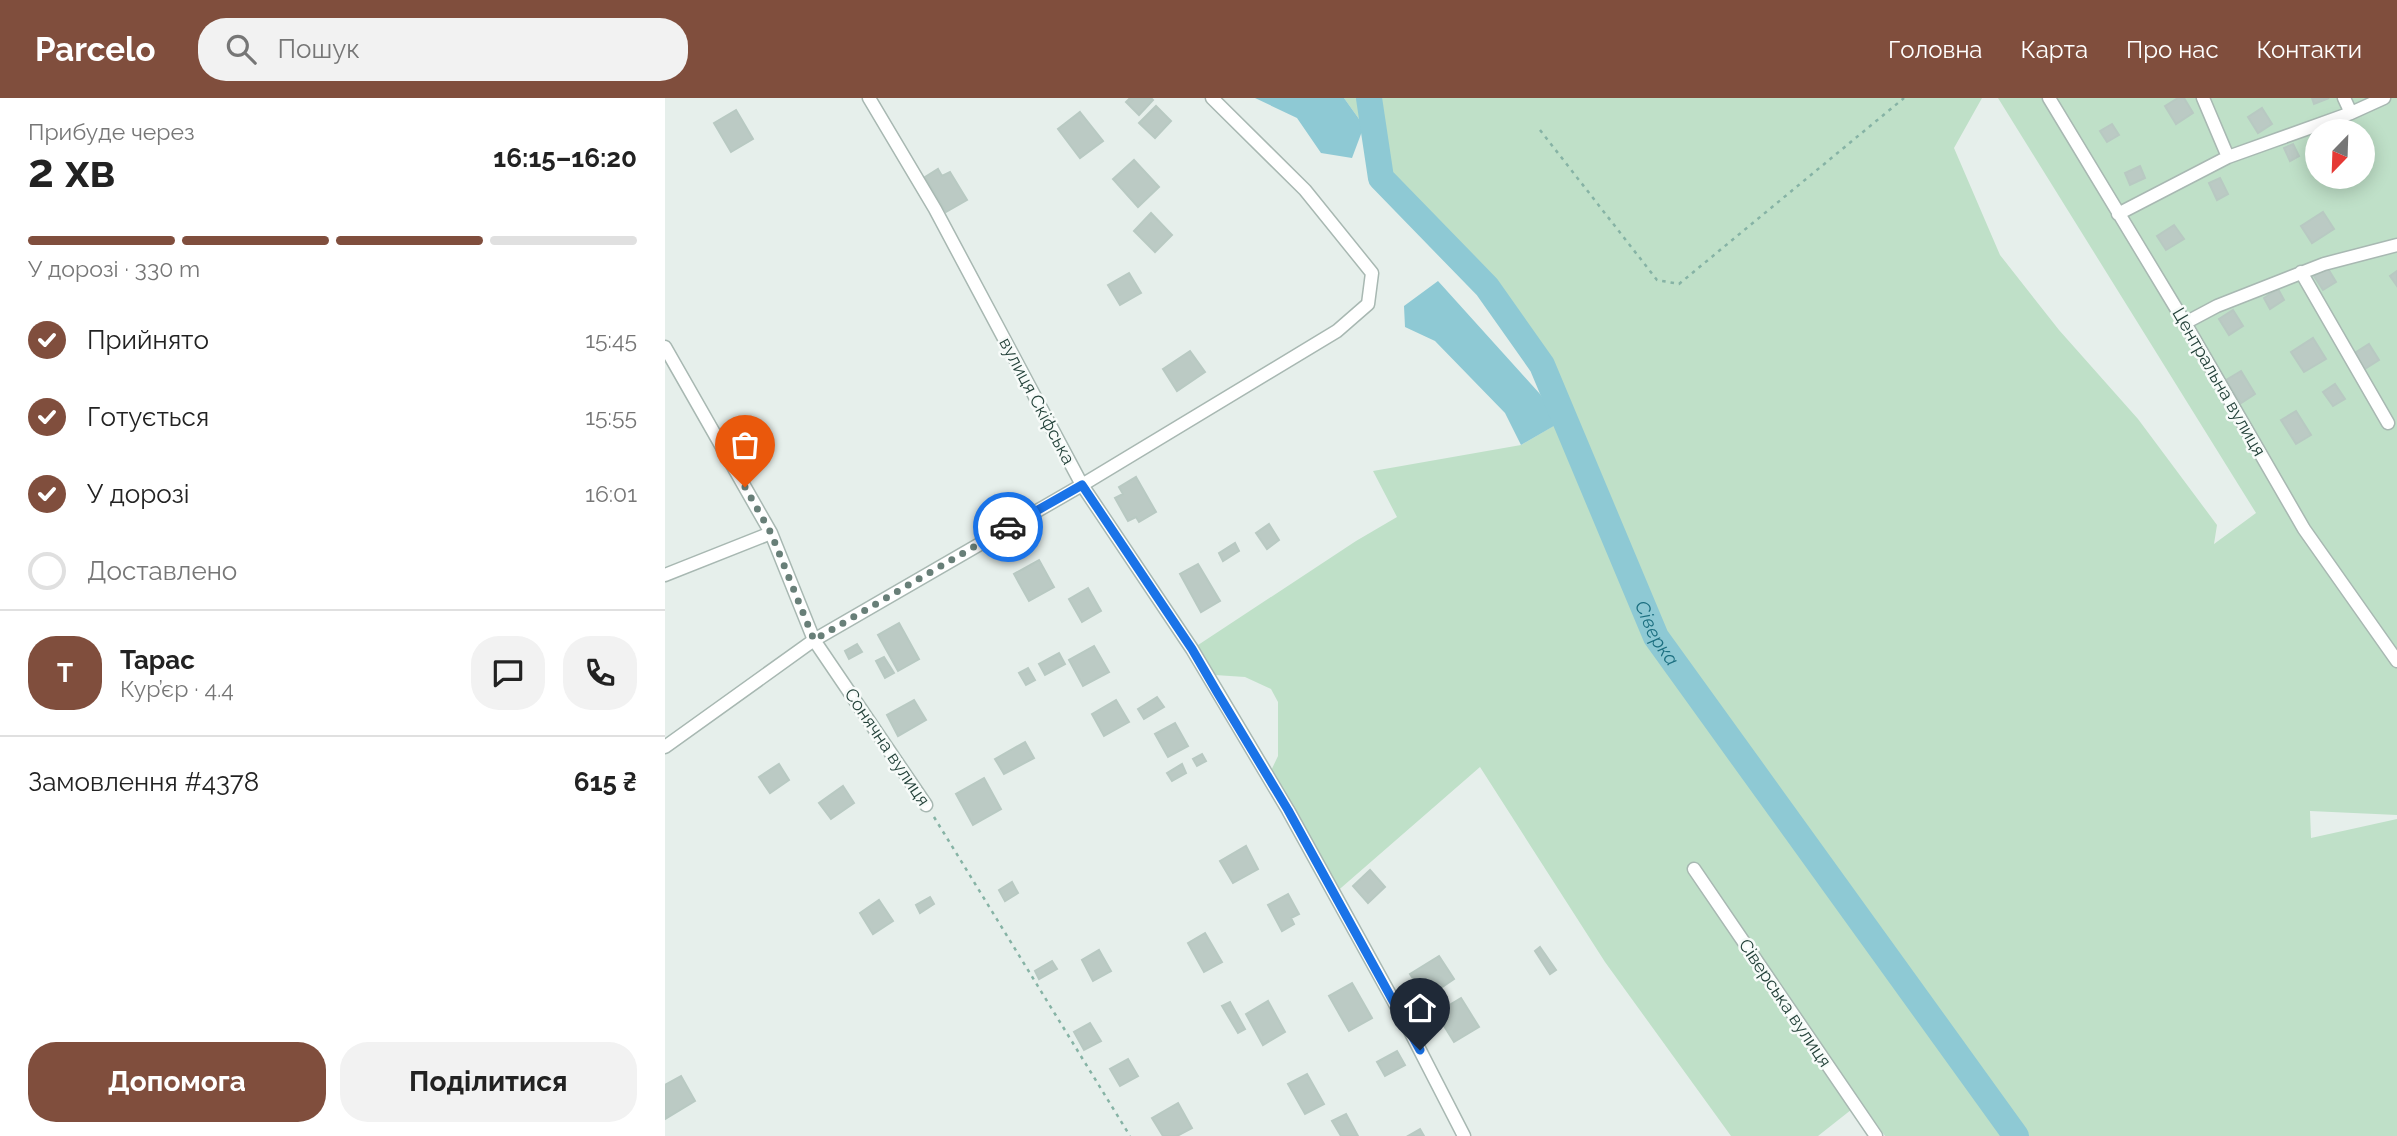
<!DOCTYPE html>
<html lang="uk">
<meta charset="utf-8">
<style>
:root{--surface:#fff;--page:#f2f2f2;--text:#222;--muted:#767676;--line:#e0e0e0;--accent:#804e3d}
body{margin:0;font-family:Raleway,sans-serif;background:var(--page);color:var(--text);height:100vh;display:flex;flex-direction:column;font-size:26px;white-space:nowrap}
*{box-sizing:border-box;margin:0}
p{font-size:23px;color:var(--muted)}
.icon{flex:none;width:38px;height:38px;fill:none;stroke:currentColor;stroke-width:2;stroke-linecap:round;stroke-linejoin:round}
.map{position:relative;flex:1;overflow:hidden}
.side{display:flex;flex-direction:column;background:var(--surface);width:665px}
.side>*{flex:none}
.needle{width:46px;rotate:203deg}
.tools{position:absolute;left:1640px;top:21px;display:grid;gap:14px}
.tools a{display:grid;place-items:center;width:70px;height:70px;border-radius:50%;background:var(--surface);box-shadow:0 4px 18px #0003;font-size:35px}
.pin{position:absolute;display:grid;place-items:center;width:60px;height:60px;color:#fff;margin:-72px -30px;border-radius:50% 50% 50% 0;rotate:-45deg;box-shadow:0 0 7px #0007}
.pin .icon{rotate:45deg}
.courier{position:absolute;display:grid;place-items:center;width:70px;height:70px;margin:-35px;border:5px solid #1a73e8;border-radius:50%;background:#fff;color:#222;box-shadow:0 2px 9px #0007}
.summary em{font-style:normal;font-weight:700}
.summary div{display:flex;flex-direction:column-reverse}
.summary{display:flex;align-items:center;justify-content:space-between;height:119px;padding:0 28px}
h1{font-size:46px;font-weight:700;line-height:52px}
.bar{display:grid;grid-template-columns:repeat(4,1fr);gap:10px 7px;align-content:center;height:84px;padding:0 28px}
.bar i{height:9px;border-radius:5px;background:var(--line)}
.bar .active{background:var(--accent)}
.bar p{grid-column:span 4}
.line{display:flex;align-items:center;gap:18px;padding:0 28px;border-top:2px solid var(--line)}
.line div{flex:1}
.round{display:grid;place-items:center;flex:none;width:74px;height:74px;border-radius:28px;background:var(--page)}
ol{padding:0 28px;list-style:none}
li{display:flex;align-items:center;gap:21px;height:77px}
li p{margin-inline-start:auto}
li .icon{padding:7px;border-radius:50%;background:var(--accent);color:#fff;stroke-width:4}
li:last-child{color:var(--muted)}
li i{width:38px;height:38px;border:4px solid var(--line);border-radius:50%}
.primary-button{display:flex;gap:14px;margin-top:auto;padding:14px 28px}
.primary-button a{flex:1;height:80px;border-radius:28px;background:var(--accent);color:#fff;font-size:28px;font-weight:700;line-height:80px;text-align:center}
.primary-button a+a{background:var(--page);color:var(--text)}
header{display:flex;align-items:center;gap:42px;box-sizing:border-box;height:98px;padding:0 35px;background:var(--accent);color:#fff}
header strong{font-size:33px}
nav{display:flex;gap:38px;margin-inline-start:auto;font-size:24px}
.search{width:490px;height:63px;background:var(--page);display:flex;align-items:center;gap:18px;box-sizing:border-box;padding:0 24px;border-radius:28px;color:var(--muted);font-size:26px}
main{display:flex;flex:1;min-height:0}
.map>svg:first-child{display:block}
.green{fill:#bfe0c8;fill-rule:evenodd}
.water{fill:#8ec9d4}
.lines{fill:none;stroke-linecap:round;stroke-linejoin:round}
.river{stroke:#8ec9d4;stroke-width:26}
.building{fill:#bbcac4;stroke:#b8c9c2;stroke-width:2}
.minor-casing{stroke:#a8b8b2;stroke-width:15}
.path{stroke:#86b3a5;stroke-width:2.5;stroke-dasharray:3.5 5;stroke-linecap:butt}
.minor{stroke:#fff;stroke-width:12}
.done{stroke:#687f78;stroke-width:7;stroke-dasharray:0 12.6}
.route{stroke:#1a73e8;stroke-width:9}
.labels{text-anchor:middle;stroke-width:5;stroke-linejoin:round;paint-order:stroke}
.street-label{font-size:18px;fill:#24423a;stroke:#f7fbf9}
.water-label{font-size:19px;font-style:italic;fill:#1c6f80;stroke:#f7fbf9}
</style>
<header>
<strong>Parcelo</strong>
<div class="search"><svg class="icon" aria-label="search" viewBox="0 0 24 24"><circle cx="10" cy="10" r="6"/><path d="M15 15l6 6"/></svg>Пошук</div>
<nav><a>Головна</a><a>Карта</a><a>Про нас</a><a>Контакти</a></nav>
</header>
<main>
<section class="side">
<div class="summary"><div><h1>2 хв</h1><p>Прибуде через</p></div><em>16:15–16:20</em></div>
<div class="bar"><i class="active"></i><i class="active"></i><i class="active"></i><i></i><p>У дорозі · 330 m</p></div>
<ol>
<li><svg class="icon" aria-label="check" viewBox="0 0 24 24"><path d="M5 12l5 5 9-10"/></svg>Прийнято<p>15:45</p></li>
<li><svg class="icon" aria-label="check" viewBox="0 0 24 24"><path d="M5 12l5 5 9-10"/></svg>Готується<p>15:55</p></li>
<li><svg class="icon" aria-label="check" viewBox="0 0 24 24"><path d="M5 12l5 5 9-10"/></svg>У дорозі<p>16:01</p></li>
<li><i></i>Доставлено</li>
</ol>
<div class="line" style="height:126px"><b class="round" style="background:var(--accent);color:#fff">Т</b><div><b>Тарас</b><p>Кур’єр · 4.4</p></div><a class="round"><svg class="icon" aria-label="chat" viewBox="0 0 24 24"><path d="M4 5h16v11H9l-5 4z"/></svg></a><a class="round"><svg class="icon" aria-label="phone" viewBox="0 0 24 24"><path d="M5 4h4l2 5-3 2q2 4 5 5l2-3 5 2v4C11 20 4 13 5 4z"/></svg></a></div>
<div class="line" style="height:91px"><div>Замовлення #4378</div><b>615 ₴</b></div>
<div class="primary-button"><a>Допомога</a><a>Поділитися</a></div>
</section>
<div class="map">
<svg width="1732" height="1038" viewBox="0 0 1732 1038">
<rect width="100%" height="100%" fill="#e6efeb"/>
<path class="green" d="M679,0h638l-28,50 46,107 59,75 79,89 79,106 -3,19 42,-31 -258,-415h399v717l-87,-4 1,27 86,-19v317h-512l-24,-34 -43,34h-87l-126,-174 -125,-195 -146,127 -66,-117 10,-21v-54l-7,-13 -26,-12 -30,-2 -23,-26 164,-108 41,-24 -24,-46 148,-26 53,-31 -87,-127 -106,-109 -17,-52zM1652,33h46v46h-46z"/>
<path class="water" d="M590,0h89l20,28 -12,32 -31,-5 -24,-35z
M773,183l102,113 19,29 -38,22 -16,-32 -70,-72 -30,-14 -1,-21z"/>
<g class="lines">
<path class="river" id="s1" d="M704,0l12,80 106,109 55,78 114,272 360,499"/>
</g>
<path class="building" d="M465,0h21l2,2 -14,15 -13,-13z
M1513,0h6l9,15 -17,11 -11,-18z
M1647,0h17l-15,6z
M491,8l15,15 -16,17 -16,-15z
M1597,10l10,16 -14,9 -10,-16z
M71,12l17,29 -22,13 -17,-29z
M415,14l23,29 -23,17 -22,-29z
M1447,26l7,11 -12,7 -7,-11z
M1628,46l6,12 -9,5 -6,-13z
M469,62l25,27 -21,20 -25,-28z
M1475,68l5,12 -15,7 -5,-12z
M273,71l4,7 8,-4 17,28 -21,12 -21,-35z
M1555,80l8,16 -11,6 -8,-17z
M1658,114l11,17 -22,14 -11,-17z
M486,115l21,22 -17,17 -21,-21z
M1509,127l10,14 -18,11 -9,-14z
M1662,169l9,15 -13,8 -9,-14z
M1732,173v15l-7,-10z
M464,175l12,20 -21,12 -12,-20z
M1613,191l6,11 -14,9 -6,-11z
M1568,212l10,16 -14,9 -10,-16z
M1648,240l13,21 -22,13 -13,-20z
M1704,246l10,16 -16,10 -10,-16z
M525,253l15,21 -28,19 -14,-22z
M1576,273l14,23 -14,9 -15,-23z
M1670,286l10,15 -12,7 -10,-14z
M1631,313l15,24 -15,9 -15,-24z
M471,379l20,35 -17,10 -3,-5 -8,4 -13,-23 8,-4 -4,-7z
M604,426l10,16 -12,9 -11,-16z
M570,445l4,8 -16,10 -4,-8z
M374,462l15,27 -25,14 -15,-27z
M533,466l22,37 -19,11 -21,-38z
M423,490l13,23 -19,11 -13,-23z
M234,525l20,36 -21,12 -20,-36z
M192,546l5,8 -13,7 -4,-8z
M429,548l15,26 -26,14 -14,-26z
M394,555l6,11 -20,11 -6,-11z
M219,559l10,16 -9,5 -9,-17z
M363,570l7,12 -9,5 -7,-12z
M492,599l7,10 -20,12 -6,-10z
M249,602l12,20 -28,16 -11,-21z
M451,602l13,22 -25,14 -12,-22z
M510,625l13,23 -20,11 -13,-23z
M360,644l9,16 -30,16 -9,-15z
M537,656l4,7 -9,5 -4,-7z
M114,666l10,16 -19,13 -11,-16z
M517,666l4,9 -14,8 -5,-8z
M319,680l17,31 -28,16 -17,-31z
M178,688l11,17 -23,16 -12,-16z
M581,748l12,23 -25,14 -13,-22z
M705,772l15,17 -17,16 -15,-17z
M347,784l6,11 -13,8 -6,-11z
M623,796l11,20 -8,4 3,6 -12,7 -14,-26z
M265,799l4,7 -14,9 -4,-8z
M214,802l14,21 -20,13 -13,-21z
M540,835l17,29 -18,10 -16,-29z
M875,849l16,23 -6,4 -15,-23z
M434,852l12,21 -18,10 -11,-21z
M774,858l15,23 -28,19 -16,-24z
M387,863l5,8 -18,10 -4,-8z
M687,885l20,35 -23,13 -20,-35z
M752,900l8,10 -17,12 -8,-10z
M796,900l18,29 -25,15 -18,-29z
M603,903l17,31 -22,13 -17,-31z
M565,904l15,27 -7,4 -16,-27z
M425,925l11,18 -17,9 -10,-18z
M732,953l8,14 -20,11 -8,-14z
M463,961l10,17 -18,10 -10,-17z
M642,976l17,30 -19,10 -17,-30z
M16,978l14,25 -30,18v-34z
M513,1005l14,25 -15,8h-14l-11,-18z
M681,1016l12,22h-17l-9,-15z
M755,1031l4,7h-16z"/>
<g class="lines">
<defs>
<path id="minor" d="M204,0l66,111 147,276 110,164 96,161 121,219 55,107
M1384,0l136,225 119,206 93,132
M1538,0l25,59
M1679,0l7,15
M1453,116l110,-57 123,-44 33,-15
M1636,174l87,151
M1520,225l32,-17 107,-42 73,-19
M0,249l106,186 43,107 112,165
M0,477l106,-42
M0,649l149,-107 268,-155 255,-154 31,-27 4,-31 -67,-83 -93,-92
M1029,771l182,267"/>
</defs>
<use href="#minor" class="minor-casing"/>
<path class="path" d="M875,32l117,150 22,4 225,-186
M269,719l196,319"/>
<use href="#minor" class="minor"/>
</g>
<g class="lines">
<path class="done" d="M80,389l26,46 43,107 194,-113"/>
<path class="route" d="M343,429l74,-42 110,164 25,43 71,118 132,240"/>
</g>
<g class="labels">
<g class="street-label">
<text transform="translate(1554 284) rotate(60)" y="6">Центральна вулиця</text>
<text transform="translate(372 303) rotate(62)" y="6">вулиця Скіфська</text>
<text transform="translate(222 649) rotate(56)" y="6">Сонячна вулиця</text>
<text transform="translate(1120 905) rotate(56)" y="6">Сіверська вулиця</text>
</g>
<g class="water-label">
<text dy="7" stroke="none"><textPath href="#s1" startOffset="620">Сіверка</textPath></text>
</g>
</g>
</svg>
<div class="tools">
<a><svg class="needle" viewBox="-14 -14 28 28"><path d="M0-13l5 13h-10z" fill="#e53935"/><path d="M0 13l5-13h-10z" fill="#767676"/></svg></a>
</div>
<div class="pin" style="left:80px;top:389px;background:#ea580c"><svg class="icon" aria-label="bag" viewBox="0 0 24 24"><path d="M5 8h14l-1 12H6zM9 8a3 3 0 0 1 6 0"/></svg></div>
<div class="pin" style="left:755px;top:952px;background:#1f2937"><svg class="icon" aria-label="home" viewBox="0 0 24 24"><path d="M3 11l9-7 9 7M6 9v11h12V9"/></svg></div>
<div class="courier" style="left:343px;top:429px"><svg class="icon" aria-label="car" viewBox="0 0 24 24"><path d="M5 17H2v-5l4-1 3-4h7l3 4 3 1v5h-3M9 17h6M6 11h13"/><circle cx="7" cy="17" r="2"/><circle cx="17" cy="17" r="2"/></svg></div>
</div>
</main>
